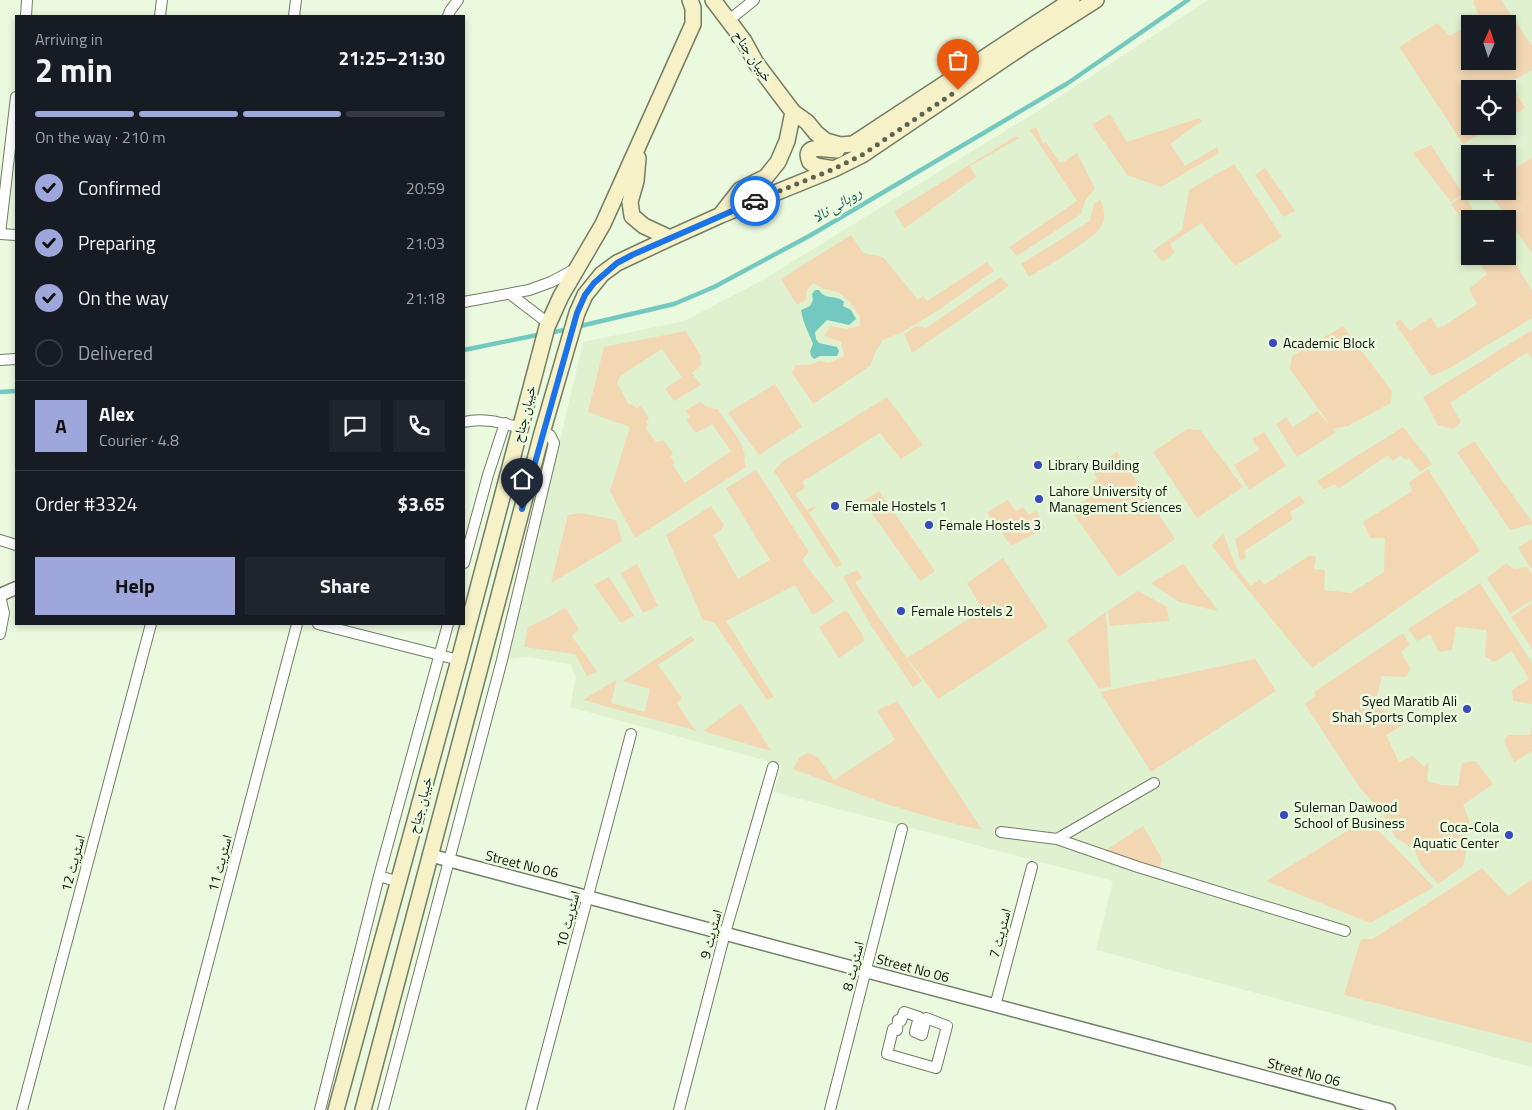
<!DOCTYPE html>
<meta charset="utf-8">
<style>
:root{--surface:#171b24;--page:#20242c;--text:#f1f3f6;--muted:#9ea1a6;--line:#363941;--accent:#9ea7dc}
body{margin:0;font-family:"Titillium Web","Noto Naskh Arabic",sans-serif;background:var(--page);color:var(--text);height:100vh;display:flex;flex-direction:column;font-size:19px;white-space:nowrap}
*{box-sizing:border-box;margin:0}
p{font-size:16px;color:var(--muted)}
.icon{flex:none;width:28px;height:28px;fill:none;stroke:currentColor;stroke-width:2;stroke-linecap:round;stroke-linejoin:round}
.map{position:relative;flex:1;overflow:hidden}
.side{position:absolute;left:15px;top:15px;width:450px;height:610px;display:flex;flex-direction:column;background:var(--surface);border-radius:0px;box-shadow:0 2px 8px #0003}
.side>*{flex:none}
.needle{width:32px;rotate:3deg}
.fabs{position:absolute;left:1461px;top:15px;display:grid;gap:10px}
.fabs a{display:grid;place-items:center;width:55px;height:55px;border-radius:0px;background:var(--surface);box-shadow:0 2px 8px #0003;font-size:25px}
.pin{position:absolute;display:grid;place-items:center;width:42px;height:42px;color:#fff;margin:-51px -21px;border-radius:50% 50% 50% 0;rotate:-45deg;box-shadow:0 0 5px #0007}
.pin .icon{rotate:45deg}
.courier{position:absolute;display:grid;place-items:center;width:50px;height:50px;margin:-25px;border:4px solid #1a73e8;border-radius:50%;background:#fff;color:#222;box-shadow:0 1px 6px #0007}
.summary em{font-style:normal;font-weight:700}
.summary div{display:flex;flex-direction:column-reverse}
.summary{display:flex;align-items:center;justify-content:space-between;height:85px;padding:0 20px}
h1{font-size:32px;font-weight:700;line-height:38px}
.bar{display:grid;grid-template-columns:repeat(4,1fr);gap:8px 5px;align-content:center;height:60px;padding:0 20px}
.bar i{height:6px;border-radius:4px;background:var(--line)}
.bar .on{background:var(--accent)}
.bar p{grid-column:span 4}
.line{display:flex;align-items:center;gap:12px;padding:0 20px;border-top:1px solid var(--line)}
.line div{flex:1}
.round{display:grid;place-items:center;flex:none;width:52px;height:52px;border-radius:0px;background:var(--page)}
ol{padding:0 20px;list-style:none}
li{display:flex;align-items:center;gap:15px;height:55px}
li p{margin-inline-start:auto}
li .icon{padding:5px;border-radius:50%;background:var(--accent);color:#111;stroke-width:4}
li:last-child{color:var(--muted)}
li i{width:28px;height:28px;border:2px solid var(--line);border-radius:50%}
.action{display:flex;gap:10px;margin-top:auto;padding:10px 20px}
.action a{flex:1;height:58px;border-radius:0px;background:var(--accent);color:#111;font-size:20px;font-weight:700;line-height:58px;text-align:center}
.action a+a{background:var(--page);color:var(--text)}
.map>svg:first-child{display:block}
.built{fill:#dff1cf;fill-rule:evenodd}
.green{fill:#f3d7b3}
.water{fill:#73c9bf}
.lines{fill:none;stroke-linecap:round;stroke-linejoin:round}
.stream{stroke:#73c9bf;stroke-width:4.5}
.minor-casing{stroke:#717d65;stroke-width:12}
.tertiary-casing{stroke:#717d65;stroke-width:15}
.secondary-casing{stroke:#717d65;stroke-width:18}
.minor{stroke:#fff;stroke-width:10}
.tertiary{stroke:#fff;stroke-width:12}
.secondary{stroke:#f7f1c8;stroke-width:15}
.done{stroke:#5b6454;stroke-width:5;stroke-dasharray:0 9}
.route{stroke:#1a73e8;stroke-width:6}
.poi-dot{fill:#394abd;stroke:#ebf9de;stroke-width:2}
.labels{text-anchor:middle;stroke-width:5;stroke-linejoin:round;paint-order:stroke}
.street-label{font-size:14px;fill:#0e1309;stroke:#ebf9de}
.poi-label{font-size:14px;fill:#0e1309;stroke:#ebf9de;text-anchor:start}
.water-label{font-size:15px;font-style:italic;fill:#19605a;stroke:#ebf9de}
</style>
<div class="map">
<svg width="1532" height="1110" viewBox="0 0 1532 1110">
<rect width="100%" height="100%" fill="#ebf9de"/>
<path class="built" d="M1208,0h324v1067l-436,-117 17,-69 -339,-89 8,-27 -212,-58 6,-30 -6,-13 -42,-7 -19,2 74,-317 101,-21 77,-40 283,-174zM1470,24h38v37h-38zM1470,89h38v37h-38zM1470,154h38v37h-38zM1470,219h38v37h-38z"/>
<path class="green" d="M1475,0h26l31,46v24l-22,12 15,26 -17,10v-29h-38v37h24l-31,18 -64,-97 38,-24 13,13 20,-12v37h38v-37h-37l9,-6 -7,-16z
M1110,114l17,28 72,-24 3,3 -32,23 15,22 32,-19 2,6 -58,34 -34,-12 -35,-51z
M1036,127l7,17 3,-2 13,20 3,1 15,-10 18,36 -9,10 -5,15 -64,42 -8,-9 68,-46 -47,-71z
M1016,136l3,2 -49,28 6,11 -71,51 -11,-16z
M1431,145l32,49 -12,8 -38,-49z
M1532,158v95l-44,-62h20v-19z
M1234,164l48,73 -47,29 -34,-43 -31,21 5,8 -12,10 -10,-11 29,-21 7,-40z
M1265,168l30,43 -12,6 -28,-42z
M1465,194l12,25h-7v12l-19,-27z
M1100,199c3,7 7,18 2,26 -7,14 -57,42 -73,52l-8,-13 69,-43 4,-17z
M851,235l12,18 20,4 35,43 5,-4 4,5 60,-39 7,9 -57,40 -34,21 -20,8 -7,11 -6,15 -57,38 -21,-31 4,-8h13l11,-4 9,2 15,-7 -3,-14 -17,-6 6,-10 16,3 14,-3v-9l-10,-15 -12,-10 -14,-3 -11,-6 -6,7 -1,10 -9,5 -16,-26z
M1508,254l7,8 17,29v27l-84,51 -17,7 -36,-53 5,-4 10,12 21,-14 6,11 7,-2 33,-22 -8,-15 18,-15 -11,-18h32z
M1001,277l8,9 -97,67 -8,-19 12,-8 10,2z
M1343,326l49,65 -1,12 -43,23 -15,3 3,3 -39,25 -21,-33 10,-7 7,10 24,-16 13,14 -40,-56 2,-13z
M1532,330v29l-5,-7 -77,51 11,19 -7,7 -16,-4 -15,-28z
M686,331l15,25 -1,2 2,6 -10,9 9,12 -27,16 -9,-12 17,-12 -20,-28 -42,27 -3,7 12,22 3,-1 5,5 4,-4 8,14 -3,2 2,4 -2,4 10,13 7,-2 10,13 -3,3 5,7 -2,2 12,18 46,-32 -19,-27 -16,9 -10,-13 4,-3 -5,-6 15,-9 7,5 10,2c8,12 32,38 27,52l2,6 -111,71 -25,-47 20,-64 -42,-15 16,-65z
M775,384l27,43 -43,28 -31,-42z
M887,397l36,48 -22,14 -21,-26 -78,49 3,6 -10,6 12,16 7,-4 1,2 -6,5 33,51 -6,4 -62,-97 9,-10z
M1403,427l29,37 -12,8 -11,-14 -3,2 -6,-5 -7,6 -5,-6 -50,34 -3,-5 -12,6 -6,-9z
M1187,429l13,1 43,57 -46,31 -44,-66z
M1264,432l22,34 -37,24 -15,-25 25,-15 -7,-11z
M1474,441l58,81v2l-22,6 -53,-78z
M1117,452l58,87 -57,38 -47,-67 21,-15 -3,-9 8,-7 -4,-10z
M1428,469l52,82 -168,117 -100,-122 11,-13 14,36 14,17 9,-7 4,6 46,-30 6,2 -2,12 11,1 -1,20 27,3 33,-21 1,-34h-15l-7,-16 49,-31 -3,-9z
M756,470l53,82 -7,8 32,41 -21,14 -18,-30 -69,36 48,76 -7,3 -53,-78 -11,-2 -37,-85 45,-29 13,19 -4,6 -7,4 25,44 32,-19 -44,-72z
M879,491l56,80 -15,10 -57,-80z
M1300,495l5,8 -15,9 3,7 -49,32 2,7 -6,3 -5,-22z
M1008,500l8,11 7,-4 6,8 7,-5 9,18 -34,18 -24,-34z
M581,513l35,7 6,21 -71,42 17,-68z
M1532,538v32l-14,-22z
M1003,558l45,69 -110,72 -31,-41 76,-48 -16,-27z
M1506,563l8,6 13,-2 5,7v26l-22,14 -23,-36z
M637,564l21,42 -15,7 -22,-40z
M1183,564l35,47 -39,-9 -28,-19z
M857,570l5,8 -7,4 67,99 -9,6 -43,-63 -27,-47z
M609,577l25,39 -13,7 -27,-38z
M1480,583l52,80v41l-19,-3 -1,-11 17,-11 -17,-28 -18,11 -9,-6 2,-26 -31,-3 -4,23 -13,2 -9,-18 -13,7 -9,-12z
M1138,591l29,16 2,14 -59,5 -2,-15z
M1532,603v46l-21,-32z
M565,607l14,22 -7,7 25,36 -10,4 -12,-22 -51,-7 4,-20 21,-10z
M846,610l16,24 2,7 -25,17 -20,-31z
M1106,612l5,75 -12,2 -32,-49z
M1403,633l7,12 -9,7 10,17 -6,8 -23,-1 -8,31 27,8 2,10 -17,10 13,27 14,-6 11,11 5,-5 -2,19 14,4 17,1 4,-23 14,-2 17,23 -30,21 6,15 -2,27 -4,19 -25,18 -17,-19 -7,-16 -18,-11 -15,-27 -21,-23 -55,-84 11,-8 -2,-4z
M691,636l4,4 -37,25 24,33 -5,5 14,22 6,6 -114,-31 34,-21 -6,24 34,9 5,-23 -27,-8z
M1255,659l21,32 -125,81 -51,-80z
M898,701v1l84,128 -35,-8 -64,-19 -90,-34 6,-11 9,-5 10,4 16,23 61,-40 -18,-30z
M741,703l30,48 -68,-20z
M1532,726v25l-18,11 -10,-21 4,-6h22z
M1367,819l67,68 -64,36 -104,-42z
M1143,826l19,33 -2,8 -57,-15z
M1482,868l26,28 24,-17v164l-188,-48 17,-56h12z"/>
<path class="water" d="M815,290h4c6,11 18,4 25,12l-1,4 8,4 5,9 -7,6 -22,-5 -12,12 1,7 3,4 18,4 2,4 -2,5h-17l-6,3 -3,-3 -1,-5 3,-7c-5,-13 -10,-21 -12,-34l9,-4 3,-6 -1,-6z"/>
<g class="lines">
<path class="stream" d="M576,327l98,-23 40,-17 97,-52 257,-152 120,-83
M549,333l20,-4
M464,350l78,-16
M0,392l16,-1"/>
<defs>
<path id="minor" d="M26,16l1,-16
M160,16l2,-16
M294,16l2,-16
M448,16l2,-5 8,-11
M729,20l25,-20
M0,234l16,-137
M0,234l16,1
M510,294l38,29
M464,302l65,-12 22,-8 26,-14
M0,360l16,-1
M464,422c19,-5 39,1 57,6
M0,540l16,5
M464,563l24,-88 17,-52
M0,596l4,17 -4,21
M318,624l141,36
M1001,832l56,7 81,28 207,64
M1057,839l97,-56
M379,876l20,6
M995,1006l37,-139
M904,1012l15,5 -4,15 7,3 4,-17 21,8 -11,42 -49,-14 6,-25 4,1 1,-10 3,1z
M22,1110l129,-486
M169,1110l128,-486
M320,1110l59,-234 69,-252
M383,1110l119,-450 52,-217 -4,-8 -8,-2
M531,1110l100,-376
M679,1110l46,-177 48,-166
M830,1110l72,-281"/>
<path id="tertiary" d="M0,595l16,-7
M429,855l960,255"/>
<path id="secondary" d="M713,0l31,41 12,22 37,49 14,10 9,11 10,8 14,4 13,-1 219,-144
M638,158l-2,23 -6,21 2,14 12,10 26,12
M834,169l-18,-3 -6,-4c-9,-20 17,-12 27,-12
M722,213l18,-23 26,-13 12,-15 9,-21 6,-29
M336,1110l123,-450 88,-333 14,-31 42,-72 90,-200v-16l-3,-8
M363,1110l179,-677 35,-120 8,-18 17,-21 15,-11 53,-25 51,-23 113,-46 28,-14 160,-108 74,-47"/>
</defs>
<use href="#minor" class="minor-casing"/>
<use href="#tertiary" class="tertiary-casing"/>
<use href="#secondary" class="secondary-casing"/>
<use href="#minor" class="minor"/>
<use href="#tertiary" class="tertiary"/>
<use href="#secondary" class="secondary"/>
</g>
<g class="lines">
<path class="done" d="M755,201l79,-32 28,-14 96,-65"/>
<path class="route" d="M522,509l55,-196 8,-18 9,-12 23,-20 15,-8 123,-54"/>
</g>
<g class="poi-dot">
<circle cx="1273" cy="343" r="5"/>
<circle cx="1038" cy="465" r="5"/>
<circle cx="1039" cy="499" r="5"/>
<circle cx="835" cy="506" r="5"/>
<circle cx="929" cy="525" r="5"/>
<circle cx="901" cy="611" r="5"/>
<circle cx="1467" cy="709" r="5"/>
<circle cx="1284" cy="815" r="5"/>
<circle cx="1509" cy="835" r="5"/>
</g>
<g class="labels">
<g class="street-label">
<text transform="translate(753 56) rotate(56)" y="5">خیبان جناح</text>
<text transform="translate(524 414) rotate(-76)" y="5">خیبان جناح</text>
<text transform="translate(420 805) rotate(-75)" y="5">خیبان جناح</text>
<text transform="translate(73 863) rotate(-75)" y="5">اسٹریٹ 12</text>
<text transform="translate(220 863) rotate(-75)" y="5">اسٹریٹ 11</text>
<text transform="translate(522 864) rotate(14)" y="5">Street No 06</text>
<text transform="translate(568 919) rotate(-75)" y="5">اسٹریٹ 10</text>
<text transform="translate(1000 933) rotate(-75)" y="5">اسٹریٹ 7</text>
<text transform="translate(711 934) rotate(-75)" y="5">اسٹریٹ 9</text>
<text transform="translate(853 966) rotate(-76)" y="5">اسٹریٹ 8</text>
<text transform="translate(913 968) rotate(15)" y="5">Street No 06</text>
<text transform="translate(1304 1072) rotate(15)" y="5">Street No 06</text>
</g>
<g class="poi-label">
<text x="1283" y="348">Academic Block</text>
<text x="1048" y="470">Library Building</text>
<text x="1049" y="496">Lahore University of<tspan x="1049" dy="16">Management Sciences</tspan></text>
<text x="845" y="511">Female Hostels 1</text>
<text x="939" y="530">Female Hostels 3</text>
<text x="911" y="616">Female Hostels 2</text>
<text x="1457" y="706" text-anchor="end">Syed Maratib Ali<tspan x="1457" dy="16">Shah Sports Complex</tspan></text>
<text x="1294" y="812">Suleman Dawood<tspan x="1294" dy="16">School of Business</tspan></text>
<text x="1499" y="832" text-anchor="end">Coca-Cola<tspan x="1499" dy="16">Aquatic Center</tspan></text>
</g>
<g class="water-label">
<text transform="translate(837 205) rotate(-31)" y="5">روہائی نالا</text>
</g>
</g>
</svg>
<div class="fabs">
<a><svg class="needle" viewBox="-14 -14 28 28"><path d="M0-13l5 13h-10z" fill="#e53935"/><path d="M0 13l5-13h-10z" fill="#9ea1a6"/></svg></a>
<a><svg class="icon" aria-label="locate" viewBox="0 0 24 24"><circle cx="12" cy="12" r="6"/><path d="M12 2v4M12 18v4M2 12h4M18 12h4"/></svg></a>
<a>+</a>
<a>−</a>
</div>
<div class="pin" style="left:958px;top:90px;background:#ea580c"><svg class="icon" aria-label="bag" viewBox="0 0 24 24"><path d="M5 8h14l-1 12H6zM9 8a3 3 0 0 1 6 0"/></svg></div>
<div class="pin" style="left:522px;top:509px;background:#1f2937"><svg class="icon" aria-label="home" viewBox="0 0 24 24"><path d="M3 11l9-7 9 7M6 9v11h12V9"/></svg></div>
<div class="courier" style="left:755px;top:201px"><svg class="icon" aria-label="car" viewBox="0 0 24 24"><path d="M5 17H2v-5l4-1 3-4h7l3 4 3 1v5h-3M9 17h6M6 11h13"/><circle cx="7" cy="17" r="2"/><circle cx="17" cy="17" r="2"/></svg></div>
<section class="side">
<div class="summary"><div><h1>2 min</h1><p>Arriving in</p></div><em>21:25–21:30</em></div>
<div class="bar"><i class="on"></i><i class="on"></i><i class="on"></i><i></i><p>On the way · 210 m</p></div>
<ol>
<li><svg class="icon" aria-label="check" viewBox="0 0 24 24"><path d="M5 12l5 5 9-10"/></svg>Confirmed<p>20:59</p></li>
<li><svg class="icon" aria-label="check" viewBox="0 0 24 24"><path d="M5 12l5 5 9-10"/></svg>Preparing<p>21:03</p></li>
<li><svg class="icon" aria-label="check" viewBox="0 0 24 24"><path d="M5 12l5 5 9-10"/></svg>On the way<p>21:18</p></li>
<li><i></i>Delivered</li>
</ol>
<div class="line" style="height:90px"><b class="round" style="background:var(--accent);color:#111">A</b><div><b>Alex</b><p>Courier · 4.8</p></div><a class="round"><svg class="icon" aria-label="chat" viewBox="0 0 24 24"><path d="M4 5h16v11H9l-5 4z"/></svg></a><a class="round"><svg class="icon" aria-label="phone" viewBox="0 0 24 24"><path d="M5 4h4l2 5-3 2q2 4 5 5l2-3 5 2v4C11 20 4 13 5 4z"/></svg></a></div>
<div class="line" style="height:65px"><div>Order #3324</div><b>$3.65</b></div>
<div class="action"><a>Help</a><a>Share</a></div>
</section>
</div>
